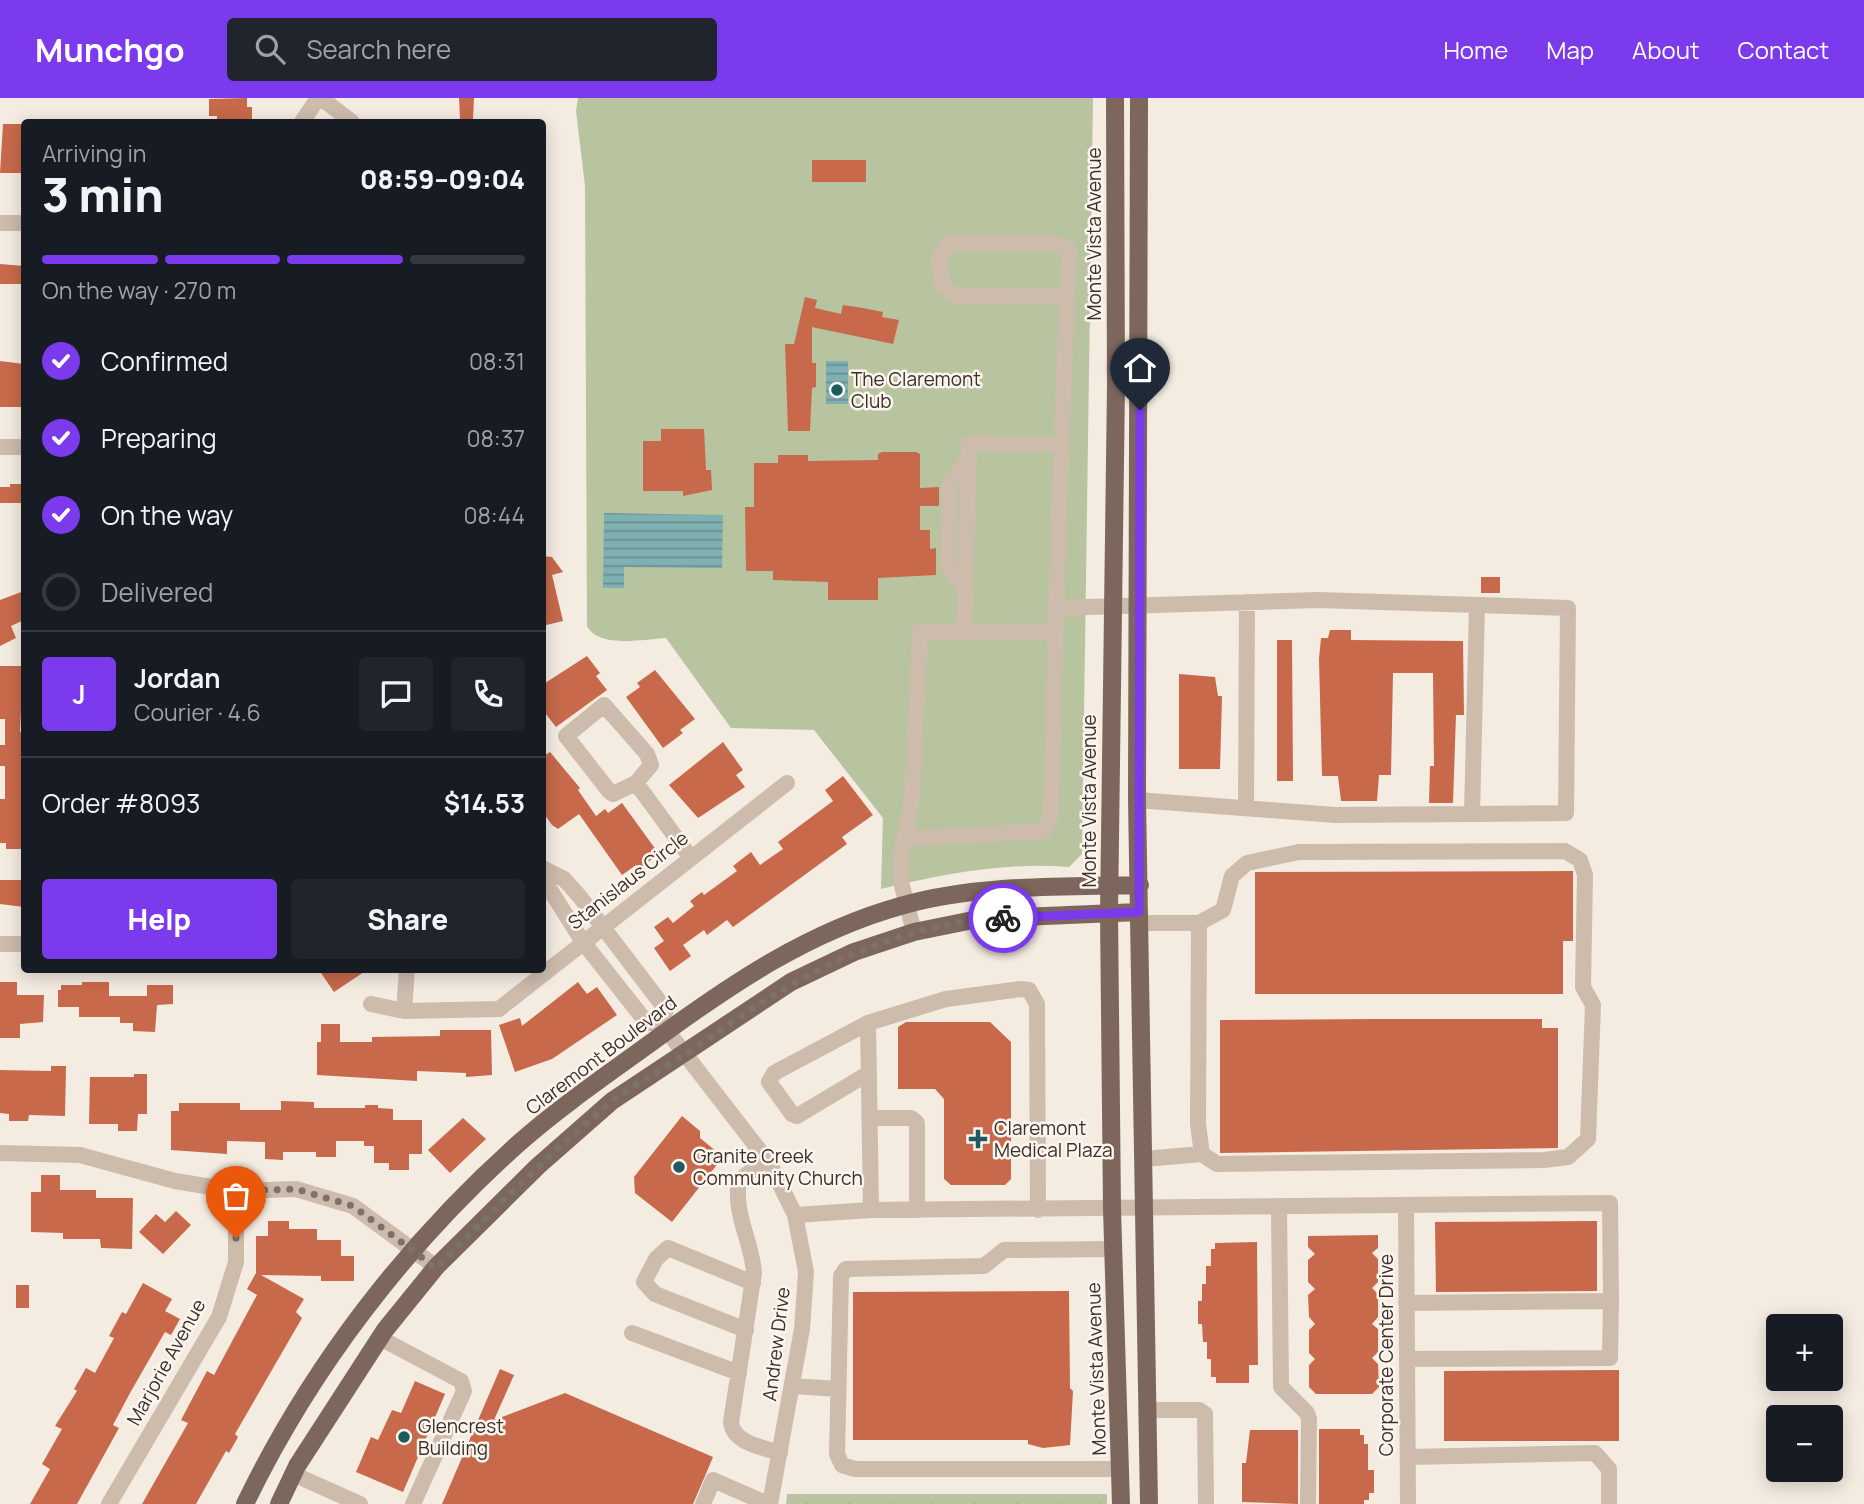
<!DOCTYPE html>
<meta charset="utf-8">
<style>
:root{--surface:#171b24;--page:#20242c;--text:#f1f3f6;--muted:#9ea1a6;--line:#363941;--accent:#7c3aed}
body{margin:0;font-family:Manrope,sans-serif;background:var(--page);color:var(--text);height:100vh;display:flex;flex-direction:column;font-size:26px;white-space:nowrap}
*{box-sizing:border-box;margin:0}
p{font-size:23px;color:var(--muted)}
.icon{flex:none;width:38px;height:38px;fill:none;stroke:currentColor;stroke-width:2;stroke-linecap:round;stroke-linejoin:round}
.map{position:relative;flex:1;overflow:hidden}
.details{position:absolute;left:21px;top:21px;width:525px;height:854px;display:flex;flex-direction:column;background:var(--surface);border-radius:7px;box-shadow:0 4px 18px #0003}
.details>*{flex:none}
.controls{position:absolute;left:1766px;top:1216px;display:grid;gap:14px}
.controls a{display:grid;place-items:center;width:77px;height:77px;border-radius:7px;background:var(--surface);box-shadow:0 4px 18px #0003;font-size:35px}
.pin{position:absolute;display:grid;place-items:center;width:60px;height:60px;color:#fff;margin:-72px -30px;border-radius:50% 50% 50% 0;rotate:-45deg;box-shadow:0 0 7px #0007}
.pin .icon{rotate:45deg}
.courier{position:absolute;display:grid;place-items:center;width:70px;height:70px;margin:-35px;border:5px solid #7c3aed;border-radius:50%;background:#fff;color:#222;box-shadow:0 2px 9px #0007}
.head em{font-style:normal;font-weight:800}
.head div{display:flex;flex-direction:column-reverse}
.head{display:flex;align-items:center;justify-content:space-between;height:119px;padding:0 21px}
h1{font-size:46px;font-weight:800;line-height:52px}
.bar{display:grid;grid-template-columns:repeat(4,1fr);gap:10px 7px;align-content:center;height:84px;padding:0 21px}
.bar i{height:9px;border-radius:5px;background:var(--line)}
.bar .active{background:var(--accent)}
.bar p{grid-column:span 4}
.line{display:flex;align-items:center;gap:18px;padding:0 21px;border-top:2px solid var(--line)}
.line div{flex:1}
.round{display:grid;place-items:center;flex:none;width:74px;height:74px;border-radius:7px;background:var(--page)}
ol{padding:0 21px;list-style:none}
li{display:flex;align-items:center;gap:21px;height:77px}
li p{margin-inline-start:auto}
li .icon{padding:7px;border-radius:50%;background:var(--accent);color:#fff;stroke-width:4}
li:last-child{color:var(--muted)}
li i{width:38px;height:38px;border:4px solid var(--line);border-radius:50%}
.action{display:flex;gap:14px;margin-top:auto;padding:14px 21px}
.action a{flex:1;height:80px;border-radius:7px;background:var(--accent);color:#fff;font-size:28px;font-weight:800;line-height:80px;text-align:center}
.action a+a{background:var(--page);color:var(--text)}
header{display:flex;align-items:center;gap:42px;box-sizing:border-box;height:98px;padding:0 35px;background:var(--accent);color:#fff}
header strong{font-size:33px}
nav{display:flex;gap:38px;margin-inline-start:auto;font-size:24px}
.search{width:490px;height:63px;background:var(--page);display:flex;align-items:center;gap:18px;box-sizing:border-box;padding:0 24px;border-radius:7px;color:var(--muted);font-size:26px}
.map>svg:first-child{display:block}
.grass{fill:url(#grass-tufts)}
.pitch{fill:#b8c4a0}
.water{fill:url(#water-rules)}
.building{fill:#c8694b}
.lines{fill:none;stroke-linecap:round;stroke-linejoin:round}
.minor{stroke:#cdbbac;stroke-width:16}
.major{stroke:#7d675c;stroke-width:18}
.done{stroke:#7c716b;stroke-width:7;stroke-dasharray:0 12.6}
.route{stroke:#7c3aed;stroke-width:9}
.poi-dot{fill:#1f5a5e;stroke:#fbf5ee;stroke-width:2.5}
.labels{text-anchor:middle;stroke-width:5;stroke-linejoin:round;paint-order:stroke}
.street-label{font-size:19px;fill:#3b302b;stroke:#fbf5ee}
.poi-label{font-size:19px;fill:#3b302b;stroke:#fbf5ee;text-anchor:start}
</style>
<header>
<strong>Munchgo</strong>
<div class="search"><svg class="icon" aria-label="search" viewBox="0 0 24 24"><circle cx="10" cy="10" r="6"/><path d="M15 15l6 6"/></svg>Search here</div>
<nav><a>Home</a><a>Map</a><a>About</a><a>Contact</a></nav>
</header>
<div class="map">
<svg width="1864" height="1406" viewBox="0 0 1864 1406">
<defs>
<pattern id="grass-tufts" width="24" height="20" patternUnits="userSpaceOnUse" patternTransform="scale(1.75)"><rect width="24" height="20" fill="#b8c4a0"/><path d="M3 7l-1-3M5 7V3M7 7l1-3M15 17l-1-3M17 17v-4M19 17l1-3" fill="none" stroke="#97a083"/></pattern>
<pattern id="water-rules" width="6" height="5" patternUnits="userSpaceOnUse" patternTransform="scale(1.75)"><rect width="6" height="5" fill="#7fb0b2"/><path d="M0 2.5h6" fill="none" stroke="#699091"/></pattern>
</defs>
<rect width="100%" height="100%" fill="#f4ebe1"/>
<path class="grass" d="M787,1396h320v10h-321z"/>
<path class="pitch" d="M578,0h515l-11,756 -13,13c-65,-5 -125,7 -188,22l2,-71 -69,-88 -83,-2 -65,-90c-22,1 -67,11 -79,-12l-2,-440 -9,-75z"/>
<path class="water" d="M826,263h22v43h-22z
M604,415l119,2 -1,53 -98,-1v21h-21z"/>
<path class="building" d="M247,0v9h5v15h-35v-6h-8v-17z
M459,0h15l-1,21h-13z
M3,26h19l2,49h-24z
M812,62h54v22h-54z
M0,166l24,2v18h-24z
M805,199l12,3 -2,8 26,6 2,-9 20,3 20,4 -1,5 17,3 -6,24 -81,-17v36h4v24l-4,1 -2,43h-22l-3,-87h9z
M0,263l24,3v43h-24z
M661,331h43l2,41h5l1,20 -29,6v-5h-40v-50h18z
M882,354h34l4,2v34l19,-1v19h-19v24h10v19l6,-1v27l-58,3v22h-50v-18l-55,-2v-9h-27l-1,-64h9v-44h24v-8h30v6l70,-1v-6z
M10,386h14v19h-24v-16h10z
M542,458l10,1 11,15 -11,3 11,46 -21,5z
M1481,479h19v16h-19z
M24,493v29l-13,6 5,12 -16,8v-46z
M1330,532h21v10l112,1 1,74h-8l-3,88h-24l1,-37h4l-1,-93h-40l-2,102h-12l-2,26h-36l-3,-25h-16l-3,-117 2,-21h7z
M1277,542h15l1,141h-16z
M587,558l13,17 -4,3 11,14 -51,37 -14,-18v-24z
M0,568h23l-3,66h4v117h-18v-6h-6v-44h5v-33h-5v-21h5v-26h-5z
M655,572l40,49 -15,11 3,3 -20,15 -37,-51 14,-10 -3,-4z
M1179,576l36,3 3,19h4l-2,73h-41z
M723,644l20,28 -7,5 9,12 -47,31 -29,-33z
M550,654l30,36 -2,2 18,26 9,-7 3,4 14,-10 37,51 -21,15 -2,-4 -14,10 -43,-61 -21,15 -6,-4 -10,-14v-54z
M843,678l30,39 -31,22 5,7 -114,83 -6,-7 -20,15 -3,-5 -21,15 8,11 -21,15 -16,-23 10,-7 -10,-14 14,-10 5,6 21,-17 -4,-5 12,-9 2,3 33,-24 -4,-5 18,-14 9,13 23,-16 -5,-7 55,-41 -8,-11z
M1573,773v70h-10v53h-308v-122z
M0,782h24v27l-24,-3z
M319,872h48l-33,22z
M0,884h17v13h27l-1,27 -23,2v14h-20z
M82,884h27v14h38v-11h26v19l-16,1 -2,27 -22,-1v-8h-13v-6h-41v-10h-21v-17h3v-5h21z
M578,884l9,12 10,-7 20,28 -65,44 -37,13 -16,-47 21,-7 2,8z
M1378,921h164v9h16v120l-338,5v-133z
M906,924h84l21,20v137l-6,6h-54l-7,-6v-80l-9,-10h-37v-62z
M321,926h19v18h32v-5l68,-1v-6h51l1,45 -26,2v-4l-49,-2v10l-100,-6v-33h4z
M51,968h15l-1,50 -36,-1 -1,6h-19v-7l-9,-1v-43l51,1z
M134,976h13v40h-9l-1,17h-19v-7h-29l1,-47h44z
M281,1003l33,1v6h51v-3h13v3l15,1v11h29v34h-13v16h-20v-7h-15v-17h-10v-5h-28v16h-20v-5h-33v8l-18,-1v-17l-38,-1v13l-56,-4v-39h8v-8h61v7h41z
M682,1018l18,15v7l23,19 -51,65 -37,-29 -1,-16z
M463,1020l23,21 -36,34 -22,-23z
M41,1077h19v15h36v8h37l-1,51 -31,-1 -1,-9h-37v-6l-32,-1v-40h10z
M176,1113l15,14 -28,29 -24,-22 17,-18 9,8z
M268,1123h21v8h28v11h24v16h13v25h-33v-5l-60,-1 43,24 -8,13 6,6 -67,116 3,3 -9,16 -3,-2 -30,53h-54l46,-81 -7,-3 26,-49 7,4 43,-80 -10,-6 9,-16v-37h12z
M1597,1123v70l-161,1 -1,-70z
M1378,1137v13l-6,5 6,6v23l-6,6 6,6v23l-6,7 6,5v23l-6,6 6,6 1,23 -7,7h-56l-7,-7v-22l6,-6 -6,-6v-23l6,-6 -6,-7 -1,-22 7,-6 -7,-7v-22l7,-6 -7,-7v-11z
M1257,1144l1,123h-9v18h-33v-6h-5v-18h-4v-17h-4l-1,-18h-4v-23h4v-17h4v-18h5v-17h4v-6z
M143,1185l29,16 -7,12 15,8 -9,16 -6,-3 -35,61 -17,32 6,3 -42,76h-47l20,-35 -8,-5 20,-35 -7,-3 22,-35 -3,-2 12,-21 9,5 19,-35 -5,-2 13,-24 4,2z
M16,1187h13v23h-13z
M1069,1193l1,97 3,3 -3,54 -27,3 -15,-4v-4h-175v-148z
M500,1271l14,6 -20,45 71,-27 148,64 -20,47h-251z
M1619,1272v71h-175v-70z
M415,1283l30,13 -42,98 -47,-20 15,-35 7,3 14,-30 9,3z
M1319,1331h41v6h4v9h4v26h6v23h-5v7h-5v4h-45z
M1250,1332h48v74l-56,-2v-39h4z"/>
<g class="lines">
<path class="minor" d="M321,0l31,24
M302,24l16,-24
M0,125h24
M0,349h24
M965,492l-17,-25 2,-82 19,-25
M1055,510l263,-8 159,5 -5,209 -137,1 -198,-15
M964,534l5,-189 90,1
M636,685l-23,11 -4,-3 -43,-55 38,-31 43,49 4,11 -15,18 55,75
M1246,709l1,-205
M1472,716l94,-1 2,-205 -91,-3
M905,741l139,-8 7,-15c4,-189 10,-378 18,-567l-16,-6h-105l-9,17 3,25 15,11 110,1
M542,770l22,11 16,18 86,113 -5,13
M542,779l41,65 64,81h14
M1139,825h60l24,-13 9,-34 15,-13 52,-11 266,-1 15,9 5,15 -2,112 10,18 -5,134 -20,18 -24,3 -327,4 -15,-10 -4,-30 1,-201
M914,834l-13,-50v-26l11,-56 8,-168 134,-1
M0,846h24
M371,906l33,7 95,-2 288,-226
M404,913l3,-41
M661,925l109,141 25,51 11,57 -4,57 -32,175
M868,925l-94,50 -5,9 23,32 5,2 72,-43
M869,1020h42l6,5v87
M0,1055l80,2 95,26 61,10 60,-2 57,17 83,61
M766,1061l-27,22c-6,33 13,60 15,92l-23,149c2,21 31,25 49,31
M1143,1061l59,-5
M1406,1108l2,298
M1279,1109l2,180 26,26 2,6 -1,85
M871,1112l-3,-187 78,-24 75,-10 8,1 8,14 1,206
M795,1117l76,-5 739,-7 1,98
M1114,1151l-110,1 -20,16 -138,3 -5,7 -4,178 5,11 13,4h265
M1406,1205l205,-2 -1,57 -203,1
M746,1232l-91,-36 -11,-12 12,-23 12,-11 85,35
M632,1235l107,40
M380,1240l81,43 3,10 -51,113
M793,1288l45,3
M1149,1312h50l6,4 1,90
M1408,1359l187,-4 14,16v35
M293,1376l67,30
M109,1406l110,-187 17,-55v-71
M703,1406l10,-24 55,24"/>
<path class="major" d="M1115,0l1,288 -7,527 3,296 9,295
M1139,0l-2,702 12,704
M245,1406c66,-137 161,-260 274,-361 42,-37 89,-69 133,-101 79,-58 157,-111 252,-137 75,-21 158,-18 236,-20
M279,1406l18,-38 88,-136 51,-63 102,-101 74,-65 179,-119 63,-30 60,-20 64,-13 161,-7"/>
</g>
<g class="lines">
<path class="done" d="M236,1140v-47l60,-2 57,17 83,62c57,-57 112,-114 174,-165 24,-20 54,-34 80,-52 99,-70 188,-125 313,-133"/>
<path class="route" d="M1003,820l136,-6 1,-502"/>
</g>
<g class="poi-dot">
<circle cx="837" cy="292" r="7"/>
<path d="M974.5 1030.5h7v7h7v7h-7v7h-7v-7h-7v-7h7z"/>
<circle cx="679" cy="1069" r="7"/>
<circle cx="404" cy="1339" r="7"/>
</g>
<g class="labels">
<g class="street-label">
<text transform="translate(1094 136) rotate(-90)" y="7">Monte Vista Avenue</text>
<text transform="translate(1089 703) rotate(-90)" y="7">Monte Vista Avenue</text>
<text transform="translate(628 782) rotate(-38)" y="7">Stanislaus Circle</text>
<text transform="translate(601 957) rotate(-37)" y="7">Claremont Boulevard</text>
<text transform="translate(776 1246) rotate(-83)" y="7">Andrew Drive</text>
<text transform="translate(1386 1257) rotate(-90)" y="7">Corporate Center Drive</text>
<text transform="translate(166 1264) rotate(-61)" y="7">Marjorie Avenue</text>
<text transform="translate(1096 1271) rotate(-92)" y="7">Monte Vista Avenue</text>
</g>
<g class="poi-label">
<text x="851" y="288">The Claremont<tspan x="851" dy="22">Club</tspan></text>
<text x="994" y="1037">Claremont<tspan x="994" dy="22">Medical Plaza</tspan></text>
<text x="693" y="1065">Granite Creek<tspan x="693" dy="22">Community Church</tspan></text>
<text x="418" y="1335">Glencrest<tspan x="418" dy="22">Building</tspan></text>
</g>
</g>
</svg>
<div class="controls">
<a>+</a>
<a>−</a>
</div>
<div class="pin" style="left:236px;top:1140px;background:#ea580c"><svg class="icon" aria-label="bag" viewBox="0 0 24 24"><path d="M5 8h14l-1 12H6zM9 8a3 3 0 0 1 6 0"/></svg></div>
<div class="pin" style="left:1140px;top:312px;background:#1f2937"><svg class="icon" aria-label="home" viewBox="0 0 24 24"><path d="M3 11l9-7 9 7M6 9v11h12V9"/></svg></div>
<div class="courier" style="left:1003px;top:820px"><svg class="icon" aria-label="bike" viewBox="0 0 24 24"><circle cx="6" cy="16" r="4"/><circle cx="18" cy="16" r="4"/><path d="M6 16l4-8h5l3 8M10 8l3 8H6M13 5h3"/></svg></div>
<section class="details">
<div class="head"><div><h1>3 min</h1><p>Arriving in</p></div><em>08:59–09:04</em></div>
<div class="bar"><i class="active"></i><i class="active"></i><i class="active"></i><i></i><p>On the way · 270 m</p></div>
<ol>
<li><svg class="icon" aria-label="check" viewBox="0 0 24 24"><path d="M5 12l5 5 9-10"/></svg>Confirmed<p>08:31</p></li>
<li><svg class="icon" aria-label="check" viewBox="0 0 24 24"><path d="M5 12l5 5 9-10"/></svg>Preparing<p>08:37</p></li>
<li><svg class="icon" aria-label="check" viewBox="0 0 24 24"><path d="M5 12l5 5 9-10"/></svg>On the way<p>08:44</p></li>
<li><i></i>Delivered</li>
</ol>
<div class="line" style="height:126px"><b class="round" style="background:var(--accent);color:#fff">J</b><div><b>Jordan</b><p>Courier · 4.6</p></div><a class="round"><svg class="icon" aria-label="chat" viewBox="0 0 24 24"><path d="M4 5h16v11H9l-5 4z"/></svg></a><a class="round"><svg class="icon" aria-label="phone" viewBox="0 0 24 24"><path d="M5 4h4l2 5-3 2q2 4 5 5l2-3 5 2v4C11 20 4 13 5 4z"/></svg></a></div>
<div class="line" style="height:91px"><div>Order #8093</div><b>$14.53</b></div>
<div class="action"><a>Help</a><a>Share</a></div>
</section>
</div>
